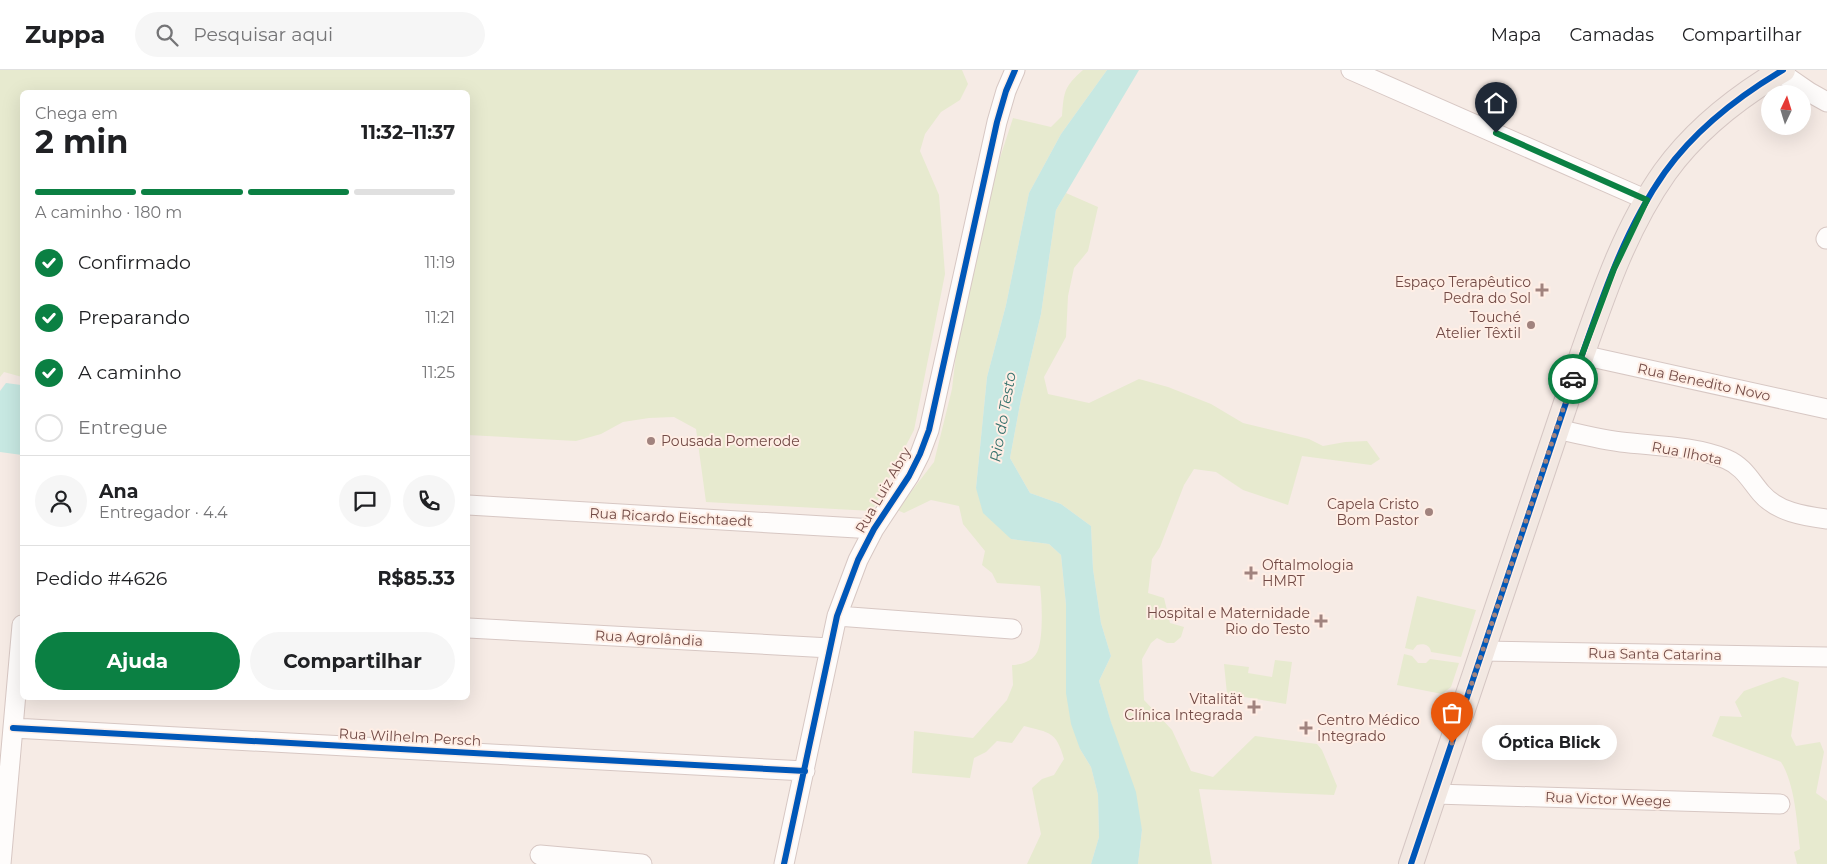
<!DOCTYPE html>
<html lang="pt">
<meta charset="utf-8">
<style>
:root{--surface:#fff;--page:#f6f6f6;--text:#202124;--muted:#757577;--line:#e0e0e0;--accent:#0b8043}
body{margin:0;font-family:Montserrat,sans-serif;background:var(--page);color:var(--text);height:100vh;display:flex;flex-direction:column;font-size:19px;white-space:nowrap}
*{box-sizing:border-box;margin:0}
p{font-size:16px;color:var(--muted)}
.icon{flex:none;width:28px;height:28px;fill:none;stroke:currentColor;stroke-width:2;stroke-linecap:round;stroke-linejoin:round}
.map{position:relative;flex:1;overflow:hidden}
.sheet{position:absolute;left:20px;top:20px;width:450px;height:610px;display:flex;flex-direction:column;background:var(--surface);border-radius:8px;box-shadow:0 5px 20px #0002}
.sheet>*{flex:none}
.needle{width:32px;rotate:4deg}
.fabs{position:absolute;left:1761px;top:15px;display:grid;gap:10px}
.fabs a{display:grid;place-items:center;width:50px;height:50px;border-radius:50%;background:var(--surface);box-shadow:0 5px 20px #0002;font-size:25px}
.pin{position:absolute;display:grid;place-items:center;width:42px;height:42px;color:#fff;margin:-51px -21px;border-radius:50% 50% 50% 0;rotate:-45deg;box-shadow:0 0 5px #0007}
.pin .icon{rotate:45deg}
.courier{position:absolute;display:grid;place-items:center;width:50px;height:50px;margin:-25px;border:4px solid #0b8043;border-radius:50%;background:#fff;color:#222;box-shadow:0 1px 6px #0007}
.bubble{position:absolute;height:35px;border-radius:18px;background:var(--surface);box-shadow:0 5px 20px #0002;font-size:16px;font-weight:700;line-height:35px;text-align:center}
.overview em{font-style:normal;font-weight:700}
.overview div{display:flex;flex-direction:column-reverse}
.overview{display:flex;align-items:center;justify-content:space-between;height:85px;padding:0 15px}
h1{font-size:32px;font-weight:700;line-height:38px}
.bar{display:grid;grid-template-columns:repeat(4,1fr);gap:8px 5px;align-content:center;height:60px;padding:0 15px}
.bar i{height:6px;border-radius:4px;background:var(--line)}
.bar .active{background:var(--accent)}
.bar p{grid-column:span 4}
.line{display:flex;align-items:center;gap:12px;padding:0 15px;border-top:1px solid var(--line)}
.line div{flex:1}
.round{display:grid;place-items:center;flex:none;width:52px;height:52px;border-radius:26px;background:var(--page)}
ol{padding:0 15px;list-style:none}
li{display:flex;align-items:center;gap:15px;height:55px}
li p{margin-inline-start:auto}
li .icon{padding:5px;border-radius:50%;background:var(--accent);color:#fff;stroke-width:4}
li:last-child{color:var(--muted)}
li i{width:28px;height:28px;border:2px solid var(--line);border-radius:50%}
.primary-button{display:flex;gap:10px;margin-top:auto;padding:10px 15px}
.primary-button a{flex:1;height:58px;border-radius:30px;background:var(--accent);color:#fff;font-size:20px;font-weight:700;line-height:58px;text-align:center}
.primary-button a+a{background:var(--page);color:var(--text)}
header{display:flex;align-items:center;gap:30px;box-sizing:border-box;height:70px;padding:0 25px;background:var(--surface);border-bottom:1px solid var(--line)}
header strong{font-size:24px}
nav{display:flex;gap:28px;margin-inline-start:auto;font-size:18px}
.search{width:350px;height:45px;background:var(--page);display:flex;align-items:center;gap:12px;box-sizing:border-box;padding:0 18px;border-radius:28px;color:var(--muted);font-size:19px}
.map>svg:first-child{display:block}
.green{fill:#e7eacf}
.water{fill:#c7e8e2}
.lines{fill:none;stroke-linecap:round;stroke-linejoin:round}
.minor-casing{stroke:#d7c7c3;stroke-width:21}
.major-casing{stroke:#d5c6c3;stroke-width:26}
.minor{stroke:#fefcfb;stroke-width:19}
.major{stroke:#f2e8e2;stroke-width:24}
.cycleway-casing{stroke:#ffeee5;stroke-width:9}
.cycleway{stroke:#0057b8;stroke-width:6}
.done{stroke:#a1837e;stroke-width:5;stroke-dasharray:0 9}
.route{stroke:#0b8043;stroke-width:6}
.poi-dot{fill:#a1837e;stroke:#ffeee5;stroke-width:2}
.labels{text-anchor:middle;stroke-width:4;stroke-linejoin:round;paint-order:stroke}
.poi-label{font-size:14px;fill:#734b46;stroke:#ffeee5;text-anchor:end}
.street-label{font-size:14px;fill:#734b46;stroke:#ffeee5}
.water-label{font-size:15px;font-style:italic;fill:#37726d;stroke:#ffeee5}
</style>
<header>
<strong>Zuppa</strong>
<div class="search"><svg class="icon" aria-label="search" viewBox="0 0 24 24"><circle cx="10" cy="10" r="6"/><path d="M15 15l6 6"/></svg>Pesquisar aqui</div>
<nav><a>Mapa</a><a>Camadas</a><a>Compartilhar</a></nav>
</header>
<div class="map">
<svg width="1827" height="794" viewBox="0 0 1827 794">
<rect width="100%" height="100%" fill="#f6ebe5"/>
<path class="green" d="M0,0h962l6,14 -8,16 -19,12 -16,22 -5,17 19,44 6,79 -31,156 -42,81 -166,-9 -10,-73 -22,-12 -25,1 -26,4 -22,12 -25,7 -108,-6v-343h-446v285l-18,-5 -4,5z
M1083,0h24l-46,64 -32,59 -23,112 -19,72 -11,111 35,51 38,5 12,11 5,50 1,41 13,103 11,18 7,28 1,42 -8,27h-64l14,-30 -9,-46 10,-9 12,-4 10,-16c-8,-28 -14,-26 -40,-33l-12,17 -15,-2 -11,11 -12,6 -4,20 -58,-5 2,-42 59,7 34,-38 6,-15 -1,-20c8,0 19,-3 24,-11 8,-11 6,-54 4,-68l-43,-3 -5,-10 -10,-8 3,-14 -22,-27 -4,-18 -28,-6 -27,13 -7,-3 37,-48 18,-73 4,-35 10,-51 29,-130 18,-55 38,9 11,-11c2,-25 2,-29 21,-46z
M1066,123l32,14 -10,44 -14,17 -6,28 -2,41 -22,40 4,17 41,9 50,-24 29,8 43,17 32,19 66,16 14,7 22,-4 22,-1 13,18 -9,6 -69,-9 -14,49 -45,-15 -27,-18 -22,-3 -10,16 -24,62 -8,12 -4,34 16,5 6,25 14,4 -3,10 -7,6h-7l-10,-5 -6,5 -9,16 2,41 28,30 19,41 22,6 42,-41 62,8 5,6 15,36 -3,9 -135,-6 13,75h-74l4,-34 -43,-149 12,-25 -10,-33 -8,-54 -2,-43 -30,-22 -31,-11 -20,-35 11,-59 20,-85 15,-104z
M1417,526l59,14 -15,47 -30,-5c-1,-7 -7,-9 -14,-7l-4,5 -8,-2z
M1404,584l8,2 6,7h8l4,-4 29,4 -8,24 -9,7 -45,-9z
M1275,590l17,2 -6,42 -59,-10 -3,-30 25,3 -1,6 24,4z
M1783,607l16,5 -8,54 5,10 24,-4 4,10 -8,41 11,8v63h-30l-3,-12 6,-3c-3,-26 -5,-65 -19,-87l-69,-26 8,-20 22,1 -7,-15 9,-11z"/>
<path class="water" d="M1107,0h32l-83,140 -15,104 -20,85 -11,59 20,35 31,11 30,22 2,43 8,54 10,33 -12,25 12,41 25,70 6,38 -4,34h-47l8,-27 -1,-42 -7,-28 -11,-18 -9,-25 -5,-31v-88l-5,-50 -12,-11 -38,-5 -28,-26 -7,-25 11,-111 19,-72 23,-112 32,-59z
M6,313l15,2 1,3v67l-22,-3v-61z"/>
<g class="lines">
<defs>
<path id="minor" d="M1351,0l296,130
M1780,2l29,20 18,10
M1826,169l1,-2
M1582,285l245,54
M1557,359c21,5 42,10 64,13 34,4 73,4 105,17 17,7 24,21 35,34 16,19 43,23 66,26
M468,435l406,24
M837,546l175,13
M468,558l362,20
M1482,581l345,6
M13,658l792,43
M1435,724l345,10
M540,785l102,9
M1,794l21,-239
M784,794l53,-248 21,-56 16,-31 35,-53 11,-22 9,-24 68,-308 9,-31 9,-21"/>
<path id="major" d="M1411,794l171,-509c22,-63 44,-128 83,-183 31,-43 74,-76 118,-102"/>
</defs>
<use href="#minor" class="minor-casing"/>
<use href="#major" class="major-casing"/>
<use href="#minor" class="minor"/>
<use href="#major" class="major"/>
<defs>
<path id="cycleway" d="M13,658l792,43
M784,794l53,-248 21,-56 16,-31 35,-53 11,-22 9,-24 68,-308 9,-31 9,-21
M1411,794l171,-509c22,-63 44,-128 83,-183 31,-43 74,-76 118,-102"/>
</defs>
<use href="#cycleway" class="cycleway-casing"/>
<use href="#cycleway" class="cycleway"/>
</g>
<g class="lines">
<path class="done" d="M1452,673l121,-364"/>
<path class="route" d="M1496,63l151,67 -33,69 -41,110"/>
</g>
<g class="poi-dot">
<path d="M1539.5 212.5h5v5h5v5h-5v5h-5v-5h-5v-5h5z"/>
<circle cx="1531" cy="255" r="5"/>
<circle cx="651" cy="371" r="5"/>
<circle cx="1429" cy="442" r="5"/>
<path d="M1248.5 495.5h5v5h5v5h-5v5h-5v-5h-5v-5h5z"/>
<path d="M1318.5 543.5h5v5h5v5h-5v5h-5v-5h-5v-5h5z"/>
<path d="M1251.5 629.5h5v5h5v5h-5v5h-5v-5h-5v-5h5z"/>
<path d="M1303.5 650.5h5v5h5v5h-5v5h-5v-5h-5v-5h5z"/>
</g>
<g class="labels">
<g class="poi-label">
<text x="1531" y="217">Espaço Terapêutico<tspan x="1531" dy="16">Pedra do Sol</tspan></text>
<text x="1521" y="252">Touché<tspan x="1521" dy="16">Atelier Têxtil</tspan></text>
<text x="661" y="376" text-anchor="start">Pousada Pomerode</text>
<text x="1419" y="439">Capela Cristo<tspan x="1419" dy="16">Bom Pastor</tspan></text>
<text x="1262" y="500" text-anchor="start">Oftalmologia<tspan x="1262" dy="16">HMRT</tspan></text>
<text x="1310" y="548">Hospital e Maternidade<tspan x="1310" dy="16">Rio do Testo</tspan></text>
<text x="1243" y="634">Vitalität<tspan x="1243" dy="16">Clínica Integrada</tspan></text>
<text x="1317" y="655" text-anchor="start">Centro Médico<tspan x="1317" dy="16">Integrado</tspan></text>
</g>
<g class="street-label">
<text transform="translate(1704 312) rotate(12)" y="5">Rua Benedito Novo</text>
<text transform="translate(1687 383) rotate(11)" y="5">Rua Ilhota</text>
<text transform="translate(883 420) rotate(-60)" y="5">Rua Luiz Abry</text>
<text transform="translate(671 447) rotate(3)" y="5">Rua Ricardo Eischtaedt</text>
<text transform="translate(649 568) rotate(3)" y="5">Rua Agrolândia</text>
<text transform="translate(1655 584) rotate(1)" y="5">Rua Santa Catarina</text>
<text transform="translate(410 667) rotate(3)" y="5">Rua Wilhelm Persch</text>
<text transform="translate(1608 729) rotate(2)" y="5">Rua Victor Weege</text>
</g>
<g class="water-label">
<text transform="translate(1003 347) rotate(-80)" y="5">Rio do Testo</text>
</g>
</g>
</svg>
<div class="fabs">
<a><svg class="needle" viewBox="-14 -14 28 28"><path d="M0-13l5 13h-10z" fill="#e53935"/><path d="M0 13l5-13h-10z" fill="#757577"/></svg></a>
</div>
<div class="pin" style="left:1452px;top:673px;background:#ea580c"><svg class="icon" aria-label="bag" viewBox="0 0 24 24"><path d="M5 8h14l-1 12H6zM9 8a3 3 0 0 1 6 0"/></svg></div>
<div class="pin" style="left:1496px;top:63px;background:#1f2937"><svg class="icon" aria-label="home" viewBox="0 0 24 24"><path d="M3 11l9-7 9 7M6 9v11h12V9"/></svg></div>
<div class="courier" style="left:1573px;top:309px"><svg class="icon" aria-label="car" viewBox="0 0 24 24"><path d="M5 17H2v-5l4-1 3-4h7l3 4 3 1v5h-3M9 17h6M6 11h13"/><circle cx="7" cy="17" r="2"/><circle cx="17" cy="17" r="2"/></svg></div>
<div class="bubble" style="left:1482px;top:655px;width:135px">Óptica Blick</div>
<section class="sheet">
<div class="overview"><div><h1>2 min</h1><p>Chega em</p></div><em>11:32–11:37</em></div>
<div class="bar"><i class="active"></i><i class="active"></i><i class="active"></i><i></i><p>A caminho · 180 m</p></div>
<ol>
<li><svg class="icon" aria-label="check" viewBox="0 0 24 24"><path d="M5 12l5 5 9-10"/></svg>Confirmado<p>11:19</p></li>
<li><svg class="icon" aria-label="check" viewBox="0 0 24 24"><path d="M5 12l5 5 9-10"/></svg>Preparando<p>11:21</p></li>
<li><svg class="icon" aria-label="check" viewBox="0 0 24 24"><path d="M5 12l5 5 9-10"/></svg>A caminho<p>11:25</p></li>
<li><i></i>Entregue</li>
</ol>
<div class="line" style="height:90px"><a class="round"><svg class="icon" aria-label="person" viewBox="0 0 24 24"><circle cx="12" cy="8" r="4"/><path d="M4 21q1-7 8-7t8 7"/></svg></a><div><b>Ana</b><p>Entregador · 4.4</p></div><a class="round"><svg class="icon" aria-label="chat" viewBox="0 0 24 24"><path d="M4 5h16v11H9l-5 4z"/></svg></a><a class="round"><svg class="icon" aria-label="phone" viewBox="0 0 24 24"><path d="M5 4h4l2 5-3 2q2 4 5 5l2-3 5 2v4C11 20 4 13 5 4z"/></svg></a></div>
<div class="line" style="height:65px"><div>Pedido #4626</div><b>R$85.33</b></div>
<div class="primary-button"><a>Ajuda</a><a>Compartilhar</a></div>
</section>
</div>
